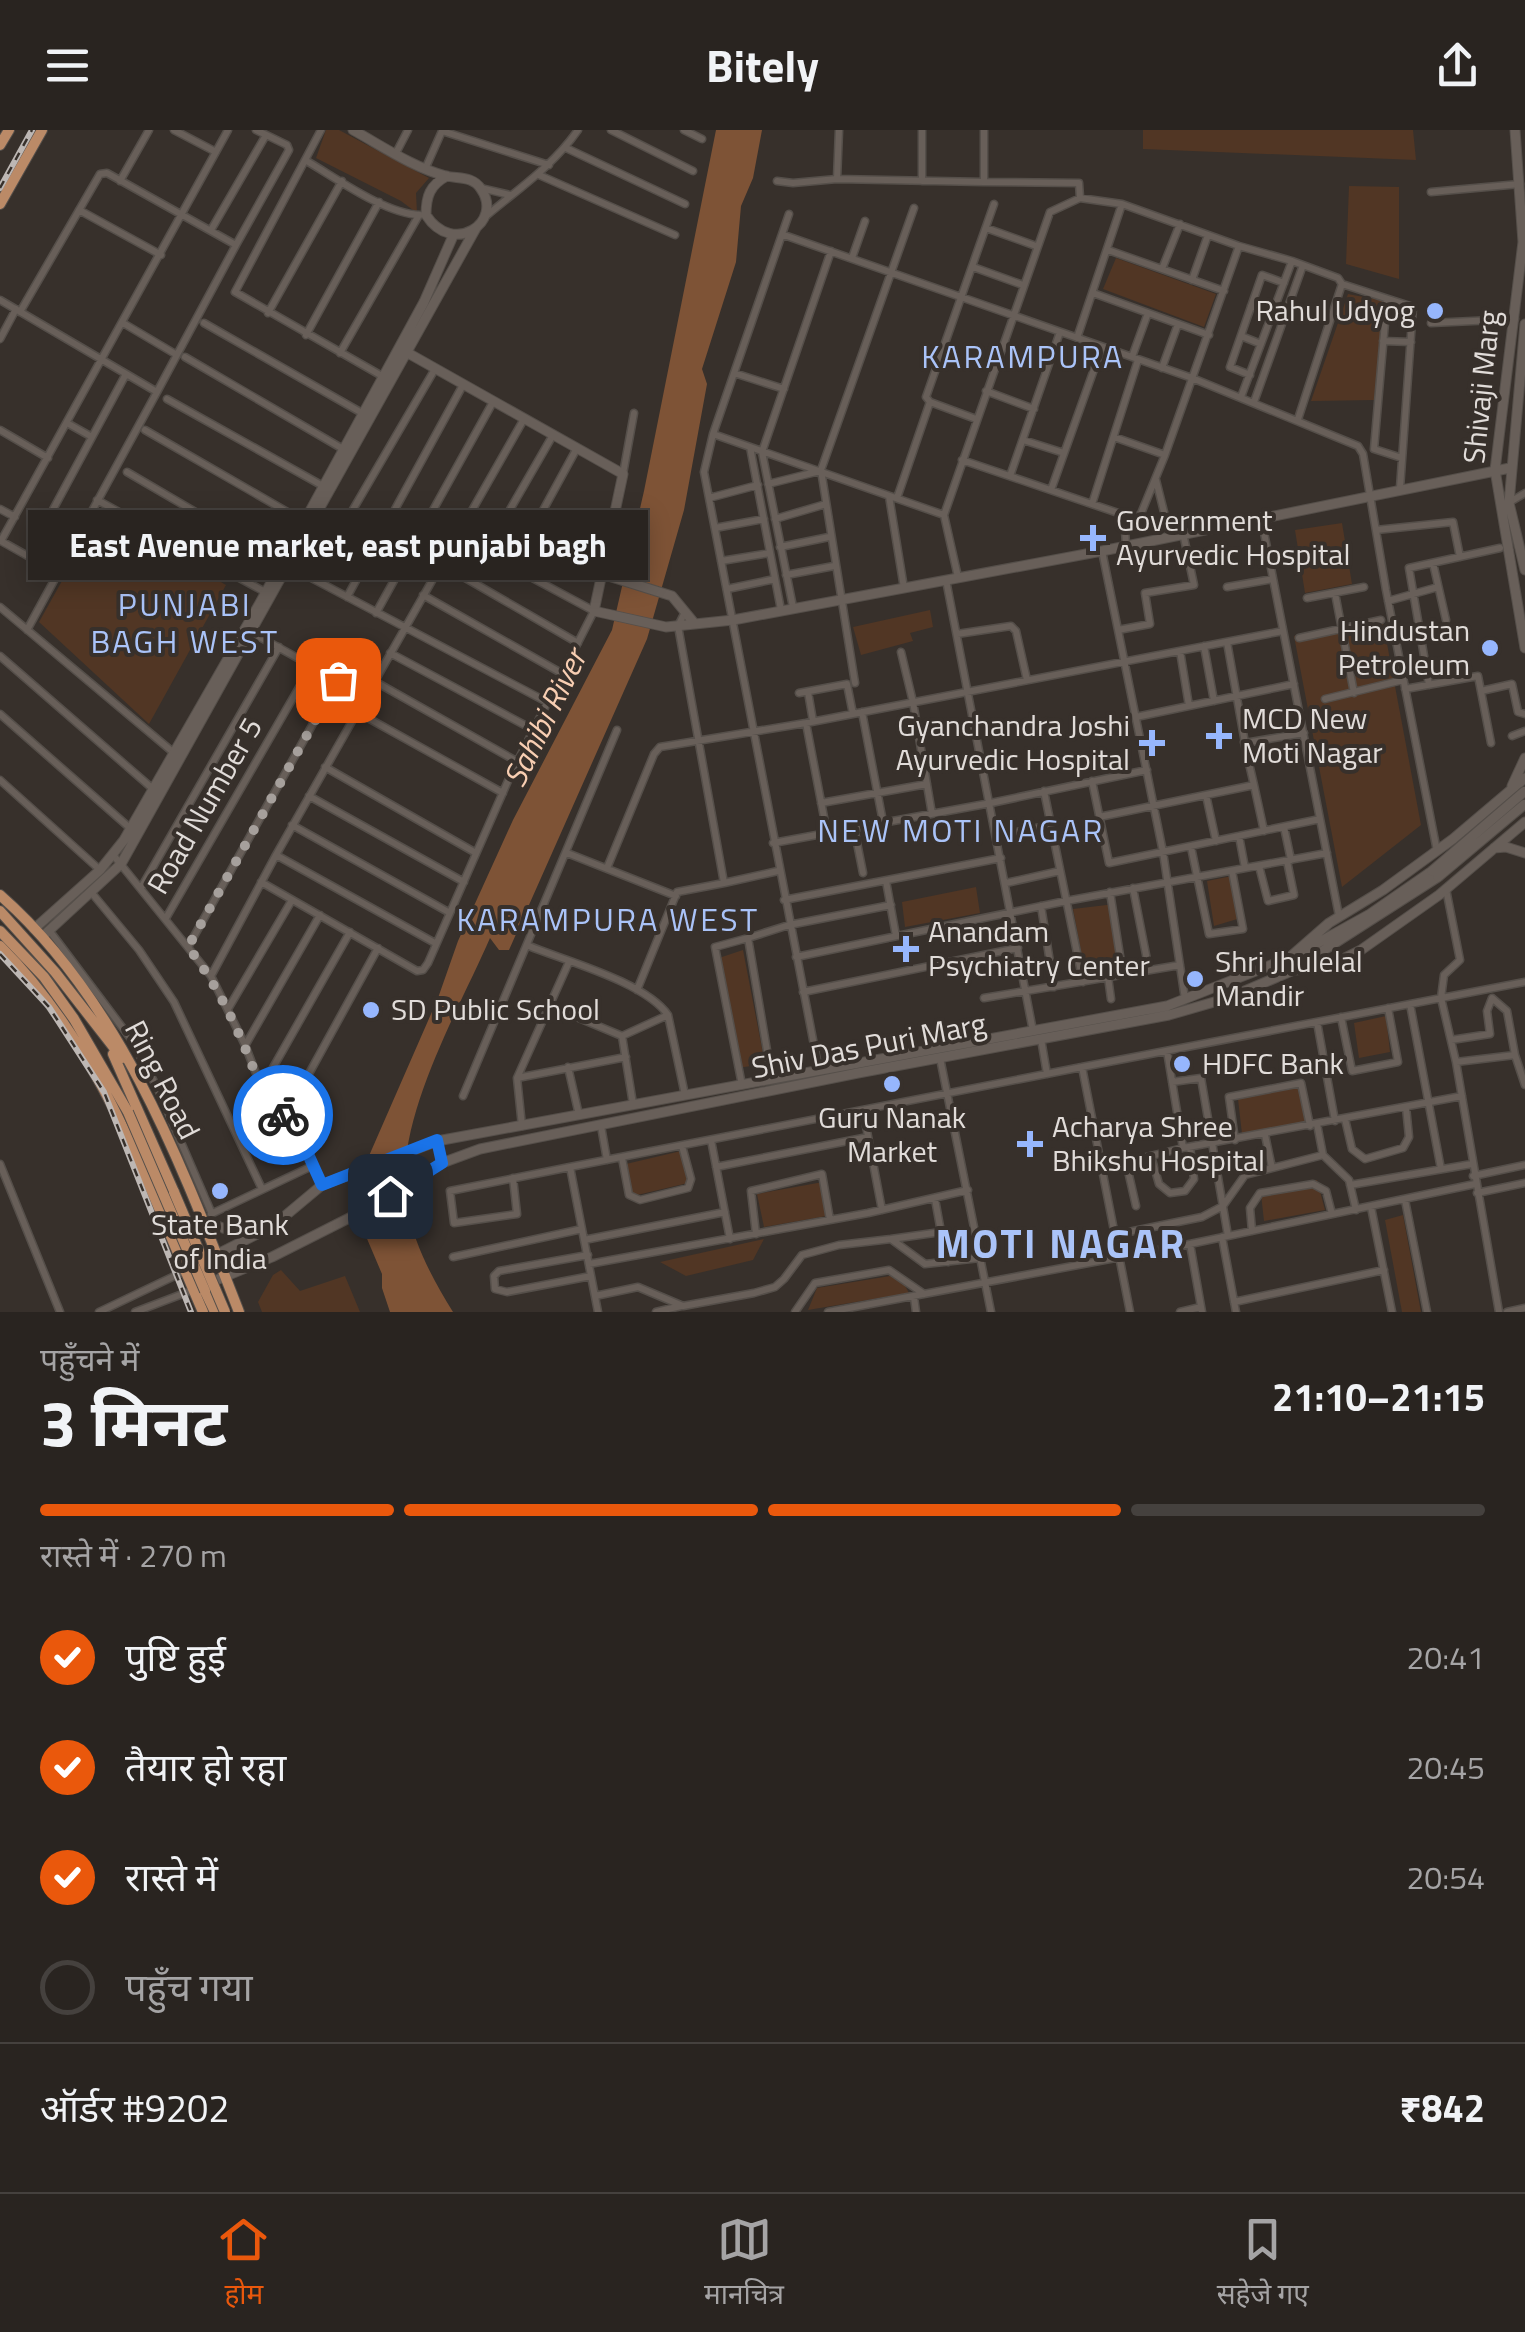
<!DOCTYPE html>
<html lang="hi">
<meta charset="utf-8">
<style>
:root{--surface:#292420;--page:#312c29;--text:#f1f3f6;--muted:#a5a4a5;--line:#45413e;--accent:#ea580c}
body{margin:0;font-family:"Titillium Web","Noto Sans Devanagari",sans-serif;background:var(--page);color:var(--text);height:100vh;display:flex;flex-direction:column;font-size:38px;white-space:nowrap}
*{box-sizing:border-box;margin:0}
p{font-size:32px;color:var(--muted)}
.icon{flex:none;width:55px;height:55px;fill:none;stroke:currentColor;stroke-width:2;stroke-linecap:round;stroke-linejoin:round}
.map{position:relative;height:1182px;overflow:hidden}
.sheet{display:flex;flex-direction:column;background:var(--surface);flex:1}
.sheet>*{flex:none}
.pin{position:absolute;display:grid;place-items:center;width:85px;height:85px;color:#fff;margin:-42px;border-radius:20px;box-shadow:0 5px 15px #0006}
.courier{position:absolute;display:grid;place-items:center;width:100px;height:100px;margin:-50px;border:8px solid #1a73e8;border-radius:50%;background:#fff;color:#222;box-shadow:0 2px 12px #0007}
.bubble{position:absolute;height:70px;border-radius:0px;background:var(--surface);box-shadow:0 5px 25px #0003,0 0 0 2px var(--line);font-size:32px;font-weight:700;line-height:70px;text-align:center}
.overview em{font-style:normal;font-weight:700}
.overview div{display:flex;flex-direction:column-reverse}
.overview{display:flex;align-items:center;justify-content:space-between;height:170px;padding:0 40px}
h1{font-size:65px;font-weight:700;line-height:75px}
.bar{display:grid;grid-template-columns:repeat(4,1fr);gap:15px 10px;align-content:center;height:120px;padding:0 40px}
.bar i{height:12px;border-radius:8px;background:var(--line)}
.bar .active{background:var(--accent)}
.bar p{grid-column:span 4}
.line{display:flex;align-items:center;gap:25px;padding:0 40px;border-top:2px solid var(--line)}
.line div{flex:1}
ol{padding:0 40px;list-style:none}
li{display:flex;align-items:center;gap:30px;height:110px}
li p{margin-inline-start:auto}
li .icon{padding:10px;border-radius:50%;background:var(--accent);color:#fff;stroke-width:4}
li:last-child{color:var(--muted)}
li i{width:55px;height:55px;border:5px solid var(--line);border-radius:50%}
header{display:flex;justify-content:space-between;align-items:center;height:130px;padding:0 40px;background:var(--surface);font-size:45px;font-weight:700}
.tab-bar{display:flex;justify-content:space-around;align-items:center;height:140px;border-top:2px solid var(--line);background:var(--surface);font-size:28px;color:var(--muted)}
.tab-bar a{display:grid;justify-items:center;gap:5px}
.tab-bar .active{color:var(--accent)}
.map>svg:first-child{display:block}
.green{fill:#513624}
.water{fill:#7e5336}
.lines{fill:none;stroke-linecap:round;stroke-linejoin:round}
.street-casing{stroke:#554f4a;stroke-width:9}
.secondary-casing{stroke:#554f4a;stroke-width:11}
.primary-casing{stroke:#554f4a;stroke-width:12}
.street{stroke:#685f59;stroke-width:6}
.secondary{stroke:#685f59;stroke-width:9}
.primary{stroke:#bb8a67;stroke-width:10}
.rail-casing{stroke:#bdb7b4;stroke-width:6}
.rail{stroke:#37302b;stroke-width:2.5;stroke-dasharray:8;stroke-linecap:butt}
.secondary-bridge-casing{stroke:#554f4a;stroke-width:11;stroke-linecap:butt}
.primary-bridge-casing{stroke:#554f4a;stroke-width:12;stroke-linecap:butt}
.secondary-bridge{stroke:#685f59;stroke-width:9}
.primary-bridge{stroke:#bb8a67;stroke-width:10}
.done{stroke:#a6a09c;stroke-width:10;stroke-dasharray:0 18}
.route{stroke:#1a73e8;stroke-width:12}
.poi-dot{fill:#96b6fd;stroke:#37302b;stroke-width:4}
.labels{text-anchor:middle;stroke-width:8;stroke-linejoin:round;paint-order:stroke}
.poi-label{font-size:30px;fill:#e1dcd9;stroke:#37302b;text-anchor:start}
.street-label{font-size:30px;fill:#e1dcd9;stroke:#37302b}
.neighbourhood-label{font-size:32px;letter-spacing:2.5px;fill:#aac3f8;stroke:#37302b}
.water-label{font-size:32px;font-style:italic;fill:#f8ceb2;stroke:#37302b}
.district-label{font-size:40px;font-weight:bold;letter-spacing:2.5px;fill:#aac3f8;stroke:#37302b}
</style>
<header><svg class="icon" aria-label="menu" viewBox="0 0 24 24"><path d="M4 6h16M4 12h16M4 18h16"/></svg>Bitely<svg class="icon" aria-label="share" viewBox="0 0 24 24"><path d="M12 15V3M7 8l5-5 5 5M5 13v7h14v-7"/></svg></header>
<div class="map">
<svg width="1525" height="1182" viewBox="0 0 1525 1182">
<rect width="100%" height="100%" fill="#37302b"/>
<path class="green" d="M326,0h13l90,48 -13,15 1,20 -16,-12 -85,-43z
M1143,0h270l3,30 -273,-11z
M1349,56l50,1v92l-53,-15z
M1116,128l100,36 -12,33 -101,-38z
M1348,164l36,7 -10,99 -63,1z
M100,383l126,72 -77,139 -110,-102z
M1342,393l10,61 -47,9 -10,-63z
M930,480l3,17 -23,6 3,8 -52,14 -8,-28z
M1382,487l39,208 -79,62 -48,-251z
M1237,745l7,42 -30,9 -7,-45z
M976,757l4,26 -75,14 -3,-25z
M1115,774l10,62 -39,11 -13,-68z
M743,820l22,114 -28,4 -21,-109z
M1386,886l4,36 -31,6 -5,-35z
M1299,955l10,36 -67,13 -4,-35z
M681,1021l7,32 -55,13 -7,-32z
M1317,1050l8,30 -61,11 -3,-27z
M823,1052l9,33 -68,12 -7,-33z
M1403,1085l18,97h-19l-17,-92z
M764,1109l-11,21 -67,16 -26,-14z
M281,1140l19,21 45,-15 15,36h-98l-4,-10 15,-27z
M890,1146l14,8 5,9 -101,17 9,-22z"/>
<path class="water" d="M716,0h46l-9,48 -12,28 -5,56 -34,107 5,15 -23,126 -37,129 -138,311h-10l-9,-12c-32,74 -99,187 -83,269 8,39 25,71 46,105h-63l-8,-24v-14l-17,-40 -7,-53 80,-183 20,-57 55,-121 99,-190 32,-139z"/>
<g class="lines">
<defs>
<path id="street" d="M174,0l42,22
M321,0l-86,162 147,84
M611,0l82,41
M684,0l18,9
M922,0v51
M984,0v52l95,1 1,15
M566,18l119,56
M396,23l12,-23
M305,30c31,18 80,54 115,55
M426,37l16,-36 107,34
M539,45l136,60
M837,49l2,-49
M120,51l29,-51
M777,51l16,2 44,-4 147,3
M481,58l29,7
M1431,62l89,-8
M79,80l82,45
M789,84l-76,220 -9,38 115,599
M485,87c33,-28 68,-51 93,-87
M986,98l50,18
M211,100l55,-95
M784,105l408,143 166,68 5,8 23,136 51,261
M236,115l53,-95 -2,-5 -31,-15
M1108,120l116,41
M852,128l13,-37
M1292,131l46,17 4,6 -44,135
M973,137l50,18
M1162,139l18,-45
M1192,150l16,-45
M1342,154l71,23 -13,181
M1093,163l116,42
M1387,169l-13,150 28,9
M0,170l157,92 -130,238
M1251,176l21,8
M20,182l80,-138 7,-1 129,72 -79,147
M268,183l74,-132
M123,193l54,32
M204,193l158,90
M1431,193l84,-4
M306,205l73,-133
M1241,206l20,8
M1077,208l45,-134
M0,209l16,-30
M1383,211l28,1
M340,223l79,-138
M185,227l158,92
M1132,227l16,-44
M1162,238l16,-44
M734,243l50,16
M1250,245l-20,-8 32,-92 22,8
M986,261l48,18
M167,269l156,87
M1254,272l49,-137
M976,289l-46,-17 -4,-5 68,-193
M67,293l25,14
M0,300l48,28
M145,300l158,91
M713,304l231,81
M1114,307l51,18
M1023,310l41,13
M750,317l31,163
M962,330l162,55 16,1 25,-61 74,-209
M127,342l154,90 266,140
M623,344l11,-61
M1010,346l50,-144
M1156,350l14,56
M768,354l52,-13
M1051,360l51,-143
M889,366l15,92
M709,368l49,-13
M897,368l33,-96
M97,370l168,92
M1510,372l15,-9
M1092,374l46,-144
M0,379l15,8
M543,382l65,35
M1124,385l2,30
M1261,387l78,399
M775,389l51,-15
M715,398l49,-9
M1376,400l77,-8 7,35
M780,417l49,-10
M1102,421l61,301 22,147
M485,423l68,-118
M28,426l98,-182
M721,431l49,-8
M1433,433l13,57
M441,434l137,79
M511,439l66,-121
M58,443l-57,-32 227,-411
M786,445l48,-9
M958,447l-14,-62 106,-303 30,-14 42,6 117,42 53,15 -51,136
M313,448l122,-209
M946,450l87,451
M1227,457l46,-8
M727,459l48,-10
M1335,463l19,100
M423,465l140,79
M347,467l116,-212
M1307,468l57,-11
M1388,471l50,-14
M0,477l174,146
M793,477l-31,-155 69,-201
M685,482l-7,14 46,257 54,-12
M376,483l117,-211
M1118,500l32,-6 -5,-31 49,-8 -11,-52
M249,501l117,65
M957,504l54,-8 5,5 11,49
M1299,508l82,-18
M1227,512l18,101 59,-10
M1204,516l10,55
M1180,521l9,55
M901,522l12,50 19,112
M390,523l144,77
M0,526l153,133
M374,551l144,81
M855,553l-34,-213 93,-262
M1429,555l-20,-117 91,-20
M1405,559l73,-13 13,67
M1481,561l31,-7 6,28 7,2
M808,562l5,29
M799,563l48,-9 6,30
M1325,569l78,-19
M357,582l146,81
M862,582l21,110
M0,584l131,115
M1136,587l158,-33
M806,593l21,110
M1512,606l13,-5
M1244,612l10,43
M325,637l151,86
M0,650l100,90
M1092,651l17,82 211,-44
M1044,661l39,191
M1206,665l10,46
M309,666l155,86
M821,673l106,-19
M1099,687l155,-32 10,46
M292,695l158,88
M1284,697l7,33
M854,698l9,45
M997,706l54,-11
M1239,706l6,32
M773,713l218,-40 156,-33
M1191,717l18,87 34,-5 -11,-58
M567,723l109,43
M276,725l159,88
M114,726l97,120 34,69 30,77 14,-12 89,-162
M1259,736l9,35 26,-6 -7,-34
M607,738l47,-114 6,-7 146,-24 477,-92
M886,751l10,55
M261,752l156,89 6,-1 5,-7 83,-189 83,-163 -138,-74
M1006,753l54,-12
M141,758l138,-241
M1133,758l16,82
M1446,759l14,71 -16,15 -3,23 15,64 43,250
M91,762l48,58 35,52 88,187
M1110,762l13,83
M784,770l217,-42
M1041,776l13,81
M166,788l146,-253
M49,800l82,109 27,50 54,125
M529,816c37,15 116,36 139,69l17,80
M188,817l150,-268
M796,827l270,-56 261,-48
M211,846l65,-121 248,-436
M1108,847l3,22
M637,860l40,-98 47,-9
M803,862l215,-44
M984,868l196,-33
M1410,874l31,165
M550,876l72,30
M228,879l64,-109
M1341,887l11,54 46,-9 -10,-54
M1317,892l18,99
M622,906l11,68
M622,906l46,-21
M1041,909l6,35
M1451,910l39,-6 -3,-23 5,-13 15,13 8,44
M246,914l74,-129
M1167,921l16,97
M940,928l51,254
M1456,932l59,-7 10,30
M568,937l11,48
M517,948l109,-21
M772,950l-24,-142 41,-13 102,-20
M1172,952l29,-4 27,158
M742,955l-27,-138 33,-9
M262,957l88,-155
M463,966l154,-366
M289,980l33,75
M863,980l19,100
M1345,989l7,30 13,10 38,-11 6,-11 -3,-30
M1317,994l6,31
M522,996l-5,-48 52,-116
M601,996l6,34
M1265,1005l7,33
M711,1010l19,99
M1235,1010l-6,-43 72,-14 9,43
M1151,1026l8,28 11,9 15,-2 9,-12 -4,-32
M622,1028l7,37 11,5 48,-12 3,-9 -9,-33
M1126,1032l10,44
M0,1034l60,148
M716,1037l152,-30
M1101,1038l82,-20 279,-52
M1473,1046l52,-11
M513,1048l4,36 -63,9 -4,-32 120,-24
M1350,1055l122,-21
M1477,1063l48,-10
M935,1069l6,33
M1405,1070l22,112
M1371,1077l21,105
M211,1084l101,-48
M1252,1101l-2,-23 10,-15 53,-9 13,7 6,23
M756,1104l-5,-43 71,-17 8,46
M1114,1105l88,-18 21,-11 22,-31 78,-20 26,25 7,30
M1222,1107l14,75
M584,1110l141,-28
M1190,1114l12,68
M588,1125l-89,16 -5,5 1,13 12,3 84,-16
M453,1127l129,-28
M948,1132l-7,-30 -50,7 34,25c19,-2 37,-4 55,-6
M589,1134l279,-51 100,-23
M595,1166l43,-9 45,19 71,-13 21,-6 9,-8 18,-24 37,-10 52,-6
M914,1167l2,15
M1234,1172l150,-32
M99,1182l86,-41
M135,1182l58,-22
M598,1182l-28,-145 512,-100
M656,1182l25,-6
M795,1182l20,-29 74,-13 35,24
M828,1182l362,-68 285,-60
M1130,1182l-48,-245 443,-85
M1180,1182l21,-5
M1507,1182l18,-4"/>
<path id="secondary" d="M353,0c29,16 61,38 93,46 13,3 27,0 35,13 23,33 -28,68 -55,26 0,-19 4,-30 21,-39
M1515,0l8,112 -28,228 30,178
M1525,194l-16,179 16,67
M399,218l224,126 -29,137 72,16 67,-7 369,-69 408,-83
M602,444l70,22 23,28
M1512,656l13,-28
M1494,718l12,-1 19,6
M34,799l66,-59 24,-30 137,-239 163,-299 29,-66
M42,807l79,-73 355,-636
M1305,820l65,-36 62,-43
M1296,838l142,-91
M202,1091l33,11 30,-4
M198,1134l75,-38 49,-41 115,-44 730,-135 122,-48 40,-35 54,-33 70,-51 72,-61
M219,1149l53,-22 91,-46 79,-48 38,-14 378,-76 311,-58 59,-17 66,-28 31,-2 36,-18 78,-55 86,-73"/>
<path id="primary" d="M0,15l9,-15
M0,74l42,-74
M0,765c121,106 182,271 239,417
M0,781l55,61 67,86
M0,801l44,46 30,42 54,93
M0,816c103,103 146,236 203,366
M113,924l61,138
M205,1161l10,21"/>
</defs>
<use href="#street" class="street-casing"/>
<use href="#secondary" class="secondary-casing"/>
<use href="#primary" class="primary-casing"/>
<use href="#street" class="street"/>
<use href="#secondary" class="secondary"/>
<use href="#primary" class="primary"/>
<defs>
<path id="rail" d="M0,58l32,-58
M0,824l49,53 55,85 87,220"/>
</defs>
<use href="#rail" class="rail-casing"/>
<use href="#rail" class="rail"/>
<defs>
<path id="secondary-bridge" d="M1432,741l93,-80
M1438,747l87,-73"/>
<path id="primary-bridge" d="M128,982l77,179
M174,1062l51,120"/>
</defs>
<use href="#secondary-bridge" class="secondary-bridge-casing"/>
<use href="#primary-bridge" class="primary-bridge-casing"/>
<use href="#secondary-bridge" class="secondary-bridge"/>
<use href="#primary-bridge" class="primary-bridge"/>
</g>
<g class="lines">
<path class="done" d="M283,985l-6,7 -5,-2c-21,-61 -44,-121 -84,-173l150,-267"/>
<path class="route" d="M283,985l5,-5 34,75 115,-45 5,23 -52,33"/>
</g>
<g class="poi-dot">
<circle cx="1435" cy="181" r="10"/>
<path d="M1088 393h10v10h10v10h-10v10h-10v-10h-10v-10h10z"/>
<circle cx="1490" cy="518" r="10"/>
<path d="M1214 591h10v10h10v10h-10v10h-10v-10h-10v-10h10z"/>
<path d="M1147 598h10v10h10v10h-10v10h-10v-10h-10v-10h10z"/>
<path d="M901 804h10v10h10v10h-10v10h-10v-10h-10v-10h10z"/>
<circle cx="1195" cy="849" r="10"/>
<circle cx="371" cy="880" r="10"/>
<circle cx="1182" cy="934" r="10"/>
<circle cx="892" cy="954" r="10"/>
<path d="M1025 999h10v10h10v10h-10v10h-10v-10h-10v-10h10z"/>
<circle cx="220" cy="1061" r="10"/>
</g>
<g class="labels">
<g class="poi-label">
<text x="1415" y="191" text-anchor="end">Rahul Udyog</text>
<text x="1116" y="401">Government<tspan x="1116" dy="34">Ayurvedic Hospital</tspan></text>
<text x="1470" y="511" text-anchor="end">Hindustan<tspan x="1470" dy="34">Petroleum</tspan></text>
<text x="1242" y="599">MCD New<tspan x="1242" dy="34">Moti Nagar</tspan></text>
<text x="1130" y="606" text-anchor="end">Gyanchandra Joshi<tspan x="1130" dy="34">Ayurvedic Hospital</tspan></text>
<text x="928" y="812">Anandam<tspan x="928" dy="34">Psychiatry Center</tspan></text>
<text x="1215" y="842">Shri Jhulelal<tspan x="1215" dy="34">Mandir</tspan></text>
<text x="391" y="890">SD Public School</text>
<text x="1202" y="944">HDFC Bank</text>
<text x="892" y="998" text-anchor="middle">Guru Nanak<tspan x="892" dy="34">Market</tspan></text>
<text x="1052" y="1007">Acharya Shree<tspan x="1052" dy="34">Bhikshu Hospital</tspan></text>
<text x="220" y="1105" text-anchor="middle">State Bank<tspan x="220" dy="34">of India</tspan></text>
</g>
<g class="street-label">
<text transform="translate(1482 257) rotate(-84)" y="10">Shivaji Marg</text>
<text transform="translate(205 676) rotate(-60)" y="10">Road Number 5</text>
<text transform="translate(869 916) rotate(-11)" y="10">Shiv Das Puri Marg</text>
<text transform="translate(162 950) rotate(63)" y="10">Ring Road</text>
</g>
<g class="neighbourhood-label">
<text x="1023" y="238">KARAMPURA</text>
<text x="185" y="486">PUNJABI<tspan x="185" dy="37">BAGH WEST</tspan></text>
<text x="961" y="712">NEW MOTI NAGAR</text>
<text x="608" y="801">KARAMPURA WEST</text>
</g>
<g class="water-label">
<text transform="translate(545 588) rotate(-64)" y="11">Sahibi River</text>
</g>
<g class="district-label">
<text x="1061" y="1128">MOTI NAGAR</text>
</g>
</g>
</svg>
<div class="pin" style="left:338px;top:550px;background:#ea580c"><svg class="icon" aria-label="bag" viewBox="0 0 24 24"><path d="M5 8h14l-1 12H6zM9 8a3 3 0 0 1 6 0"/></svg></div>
<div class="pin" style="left:390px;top:1066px;background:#1f2937"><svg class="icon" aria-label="home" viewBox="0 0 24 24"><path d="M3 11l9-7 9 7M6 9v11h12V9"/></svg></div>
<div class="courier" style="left:283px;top:985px"><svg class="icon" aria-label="bike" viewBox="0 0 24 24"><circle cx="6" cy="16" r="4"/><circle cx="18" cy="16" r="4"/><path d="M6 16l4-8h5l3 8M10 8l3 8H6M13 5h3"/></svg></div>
<div class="bubble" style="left:28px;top:380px;width:620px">East Avenue market, east punjabi bagh</div>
</div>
<section class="sheet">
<div class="overview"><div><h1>3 मिनट</h1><p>पहुँचने में</p></div><em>21:10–21:15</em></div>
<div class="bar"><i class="active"></i><i class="active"></i><i class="active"></i><i></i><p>रास्ते में · 270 m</p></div>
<ol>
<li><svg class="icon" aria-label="check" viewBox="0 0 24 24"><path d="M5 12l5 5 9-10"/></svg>पुष्टि हुई<p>20:41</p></li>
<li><svg class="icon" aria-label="check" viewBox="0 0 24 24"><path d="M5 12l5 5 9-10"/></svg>तैयार हो रहा<p>20:45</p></li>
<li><svg class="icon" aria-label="check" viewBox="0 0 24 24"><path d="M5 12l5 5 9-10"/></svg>रास्ते में<p>20:54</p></li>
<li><i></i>पहुँच गया</li>
</ol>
<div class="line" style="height:130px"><div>ऑर्डर #9202</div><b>₹842</b></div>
</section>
<nav class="tab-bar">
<a class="active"><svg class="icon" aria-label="home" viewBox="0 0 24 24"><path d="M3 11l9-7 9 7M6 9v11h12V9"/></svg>होम</a>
<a><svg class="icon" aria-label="map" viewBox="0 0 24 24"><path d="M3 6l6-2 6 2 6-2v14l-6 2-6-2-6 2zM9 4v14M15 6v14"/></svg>मानचित्र</a>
<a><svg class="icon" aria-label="saved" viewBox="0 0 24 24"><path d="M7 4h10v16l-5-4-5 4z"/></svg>सहेजे गए</a>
</nav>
